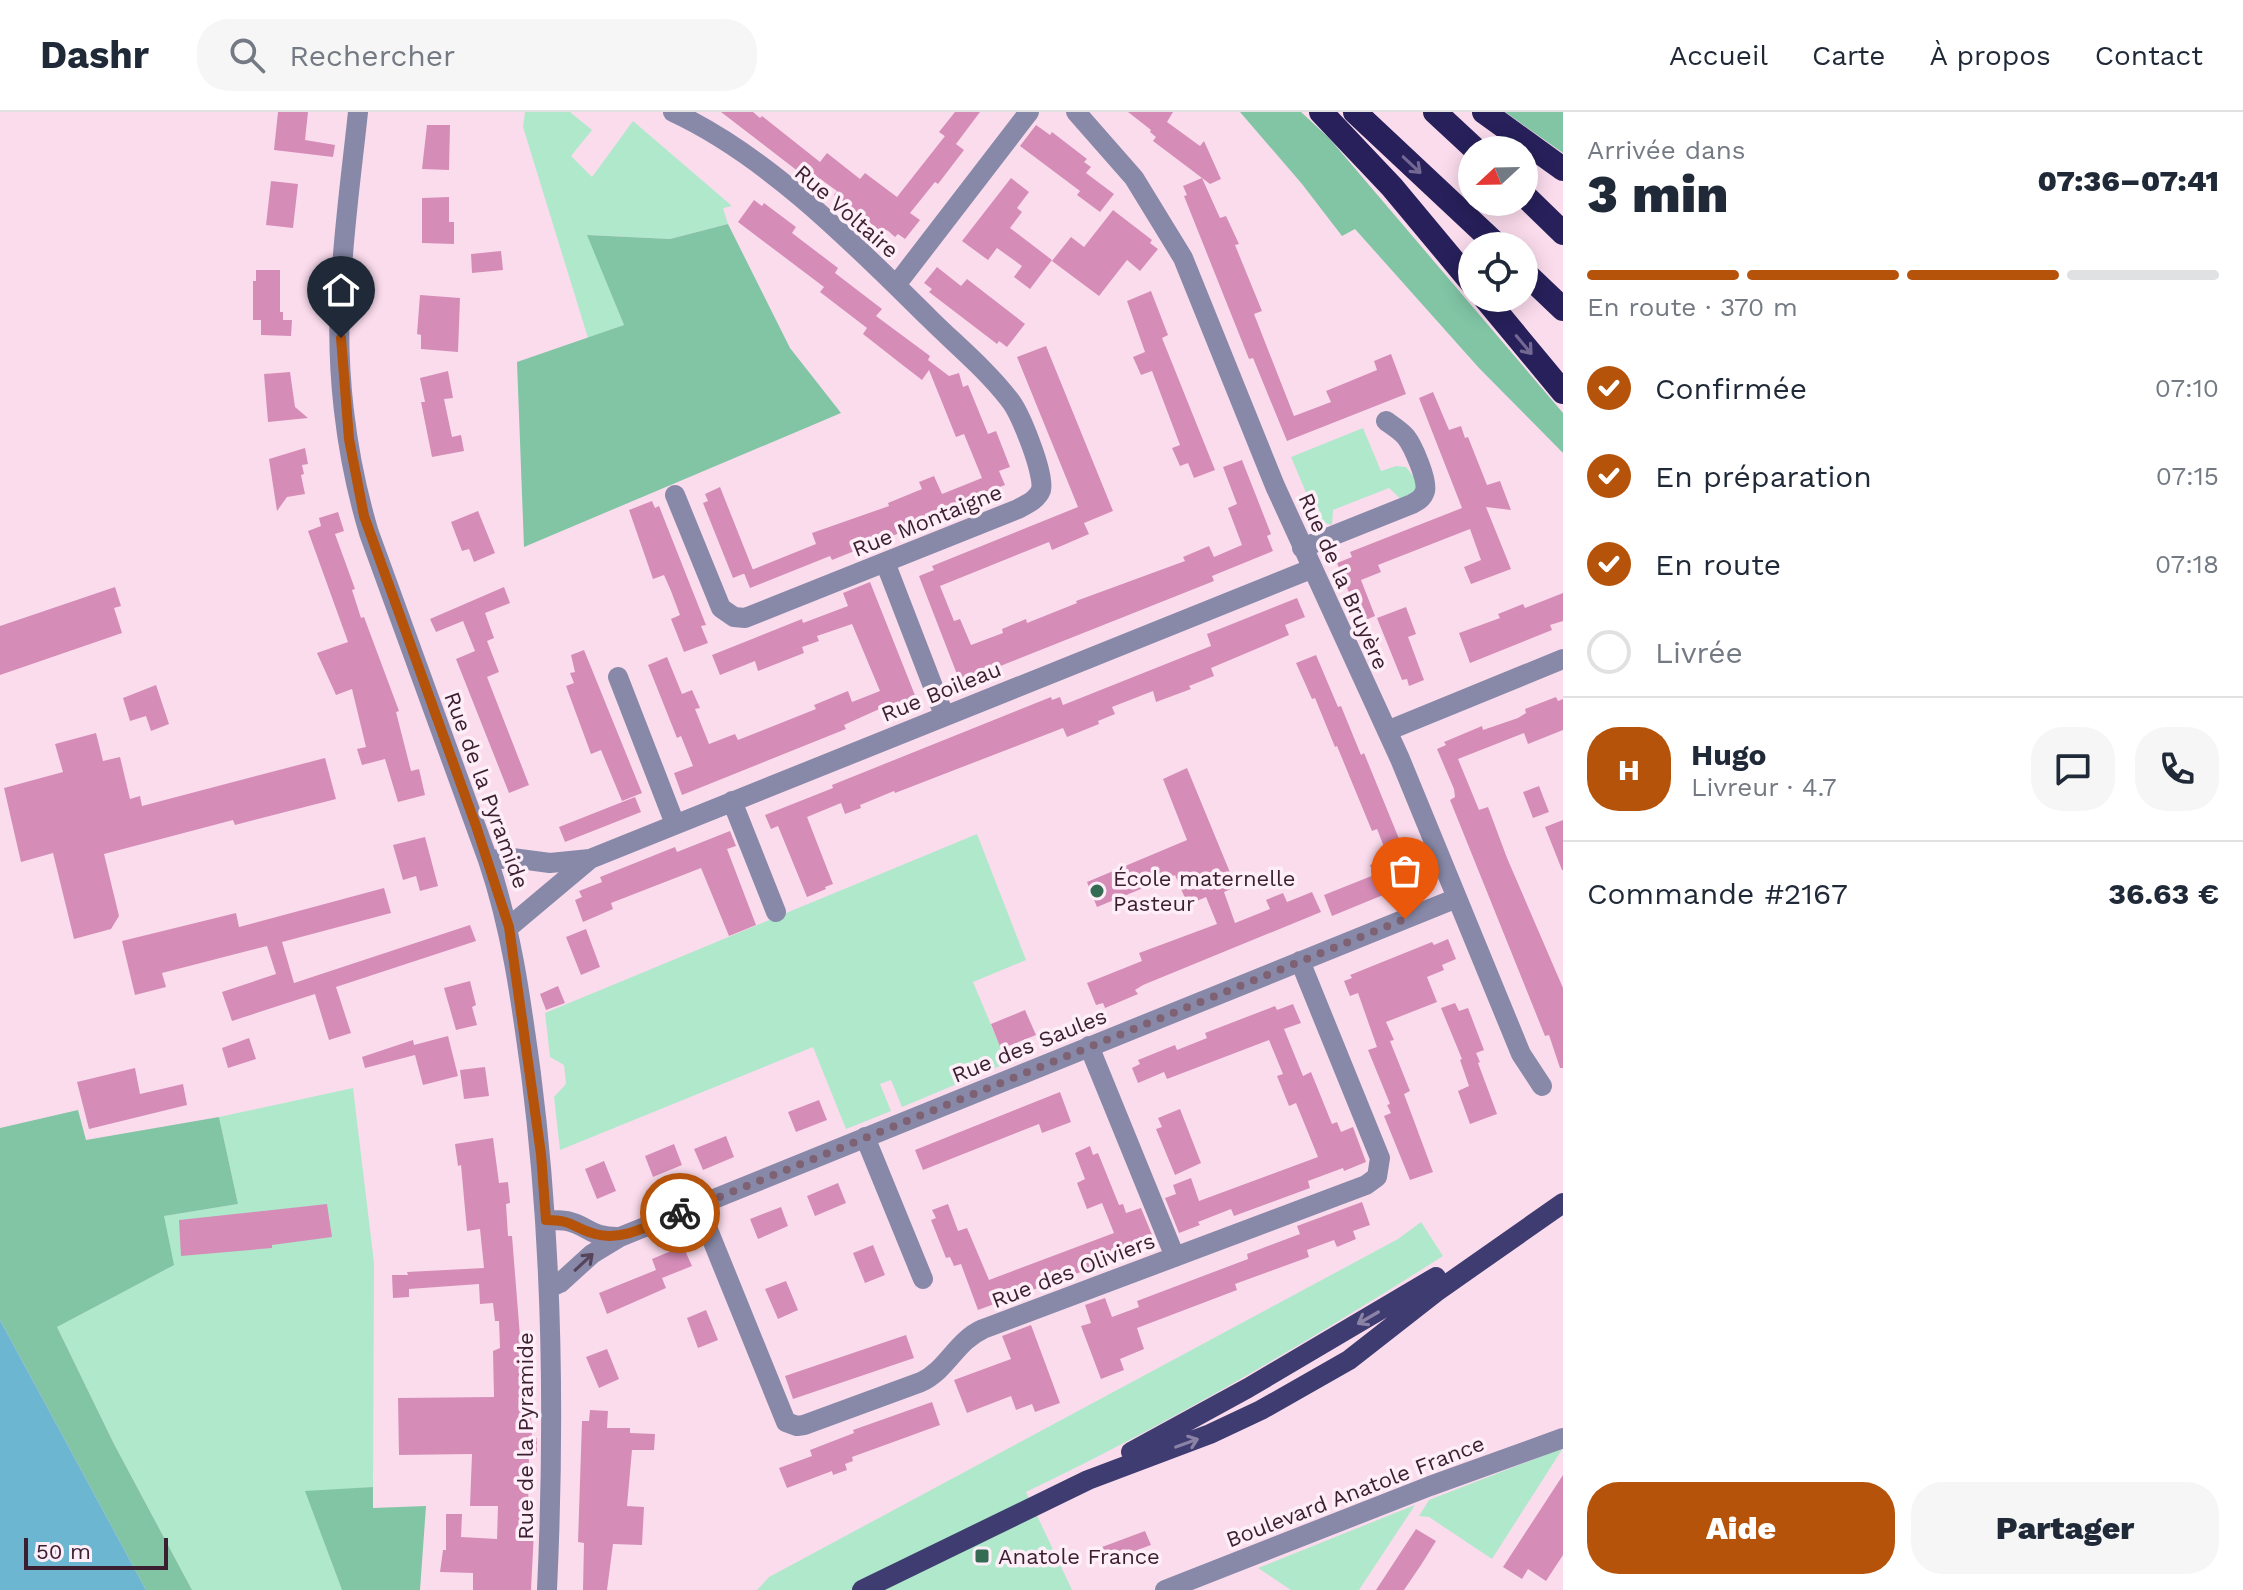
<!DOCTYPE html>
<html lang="fr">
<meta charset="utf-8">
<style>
:root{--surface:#fff;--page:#f6f6f7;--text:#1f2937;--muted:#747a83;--line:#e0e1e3;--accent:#b45309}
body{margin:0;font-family:"Work Sans",sans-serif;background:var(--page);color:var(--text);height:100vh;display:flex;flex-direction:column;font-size:30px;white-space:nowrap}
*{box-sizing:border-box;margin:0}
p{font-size:26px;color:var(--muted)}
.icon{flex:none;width:44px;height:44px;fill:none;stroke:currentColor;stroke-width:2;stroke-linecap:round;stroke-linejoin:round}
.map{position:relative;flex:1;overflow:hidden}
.drawer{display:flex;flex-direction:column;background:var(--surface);width:680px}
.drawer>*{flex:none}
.needle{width:52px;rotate:248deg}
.buttons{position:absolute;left:1458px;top:24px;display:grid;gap:16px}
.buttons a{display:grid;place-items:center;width:80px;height:80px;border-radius:50%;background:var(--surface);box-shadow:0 4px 20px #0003;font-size:40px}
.scale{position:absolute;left:24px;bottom:20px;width:144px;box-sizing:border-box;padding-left:8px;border:4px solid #3b1f31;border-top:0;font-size:22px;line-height:28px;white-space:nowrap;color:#3b1f31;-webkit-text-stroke:6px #feeef7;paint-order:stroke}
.pin{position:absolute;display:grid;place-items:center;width:68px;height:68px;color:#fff;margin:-82px -34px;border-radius:50% 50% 50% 0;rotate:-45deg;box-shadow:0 0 8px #0007}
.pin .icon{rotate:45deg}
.courier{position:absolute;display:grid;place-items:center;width:80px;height:80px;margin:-40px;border:6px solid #b45309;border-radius:50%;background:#fff;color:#222;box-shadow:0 2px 10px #0007}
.summary em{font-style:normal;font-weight:800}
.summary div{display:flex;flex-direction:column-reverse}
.summary{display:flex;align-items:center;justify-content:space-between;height:136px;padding:0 24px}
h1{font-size:52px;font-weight:800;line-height:60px}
.bar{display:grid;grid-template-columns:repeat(4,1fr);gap:12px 8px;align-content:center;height:96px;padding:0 24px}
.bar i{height:10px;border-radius:6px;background:var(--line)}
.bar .on{background:var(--accent)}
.bar p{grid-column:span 4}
.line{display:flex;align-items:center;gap:20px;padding:0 24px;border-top:2px solid var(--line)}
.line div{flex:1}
.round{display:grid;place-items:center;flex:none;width:84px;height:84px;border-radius:32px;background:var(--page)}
ol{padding:0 24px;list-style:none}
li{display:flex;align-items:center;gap:24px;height:88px}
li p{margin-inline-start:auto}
li .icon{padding:8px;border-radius:50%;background:var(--accent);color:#fff;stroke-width:4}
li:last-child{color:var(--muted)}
li i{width:44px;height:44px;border:4px solid var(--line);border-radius:50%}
.primary-button{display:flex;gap:16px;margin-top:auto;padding:16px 24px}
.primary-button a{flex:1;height:92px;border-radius:32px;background:var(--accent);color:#fff;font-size:32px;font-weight:800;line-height:92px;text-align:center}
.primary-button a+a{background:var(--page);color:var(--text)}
header{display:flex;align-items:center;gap:48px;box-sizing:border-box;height:112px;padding:0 40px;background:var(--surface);border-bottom:2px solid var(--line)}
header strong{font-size:38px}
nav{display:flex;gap:44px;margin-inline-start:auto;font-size:28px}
.search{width:560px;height:72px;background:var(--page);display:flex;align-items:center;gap:20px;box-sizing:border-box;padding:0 28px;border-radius:32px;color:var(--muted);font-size:30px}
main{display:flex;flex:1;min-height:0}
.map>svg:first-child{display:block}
.green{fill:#b0e8cc}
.forest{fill:#81c5a5}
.water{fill:#6cb6d1}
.building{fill:#d58db8}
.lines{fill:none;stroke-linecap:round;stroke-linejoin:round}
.minor{stroke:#8889a8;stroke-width:20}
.major{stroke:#3e3c70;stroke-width:20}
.highway{stroke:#27205b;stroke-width:24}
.oneway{stroke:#726892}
.oneway2{stroke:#56445b}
.oneway3{stroke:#8b83a6}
.done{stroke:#7e6173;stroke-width:8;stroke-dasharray:0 14.4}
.route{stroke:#b45309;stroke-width:10}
.poi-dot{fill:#336b53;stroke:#feeef7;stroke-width:3}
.labels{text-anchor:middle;stroke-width:7;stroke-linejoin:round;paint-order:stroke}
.street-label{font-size:22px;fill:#3b1f31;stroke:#feeef7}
.poi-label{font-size:22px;fill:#3b1f31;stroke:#feeef7;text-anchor:start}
</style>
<header>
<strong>Dashr</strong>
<div class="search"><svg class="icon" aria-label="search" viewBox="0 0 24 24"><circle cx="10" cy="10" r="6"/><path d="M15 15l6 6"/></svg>Rechercher</div>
<nav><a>Accueil</a><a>Carte</a><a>À propos</a><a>Contact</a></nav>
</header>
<main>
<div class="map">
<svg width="1563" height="1478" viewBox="0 0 1563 1478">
<rect width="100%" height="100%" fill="#fbdced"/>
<path class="green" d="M525,0h45l22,18 -21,26 21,21 41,-56 99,85 -9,2 5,16 -58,15 -82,-4 36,90 -36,13 -65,-211z
M1363,316l18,43 15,-5 10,1 10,13 1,9 -12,14 -16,-15 -56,22 -1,15 -14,-4 -27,-64z
M977,722l49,126 -53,22 34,81 -105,44 -11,-27 -11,4 11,27 -45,18 -33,-82 -253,103 -6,-53 12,-13 -2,-19 -14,-8 -5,-44z
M353,976l21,175 -1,224 -67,5 36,98h-150l-78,-146 -57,-117 116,-62 -10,-49 75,-12 -19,-87z
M1421,1110l22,34c-135,86 -273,167 -417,236l46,98h-315l12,-13 629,-338z
M1563,1336l-71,111 -63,-42 -10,-1 10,-16z
M1415,1393l-56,85h-68l-33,-22z"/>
<path class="forest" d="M1240,0h61l28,26 234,275v40l-84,-85 -124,-139 -13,7 -40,-52z
M1505,0h58v41z
M728,112l62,124 51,65 -317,134 -7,-185 107,-37 -37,-90 83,4z
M78,998l8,30 133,-23 19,87 -74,12 10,49 -117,62 57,117 78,146h-46l-146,-270v-192z
M373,1375v21l53,-2 -6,84h-78l-37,-99z"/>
<path class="water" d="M0,1208l146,270h-146z"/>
<path class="building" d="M278,0h30l-3,28 30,5 -2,12 -59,-7z
M721,0h32l7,6 2,-2 58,46 7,-9 33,26 5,-6 32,24 48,-61 19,14 -26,34 -3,-2 -25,31 10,7 -15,19 -7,-5 -3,3 -8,-7 -4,3 -49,-38 3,-4 -25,-18 -4,6z
M955,0h25l-24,32 -17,-12z
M1128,0h45l-6,10 33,24 4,-5 17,38 -11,5 -57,-43 3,-4 -6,-5 1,-2z
M427,13h23l-1,45 -27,-1z
M1036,13l14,10 2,-3 35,27 -3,3 7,5 -5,6 28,21 -14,18 -23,-17 3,-4 -60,-45z
M1011,66l18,14 -12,16 5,4 -12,16 42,32 -22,29 -16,-12 8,-11 -25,-18 -9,12 -26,-19z
M1202,66l18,40 6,-2 13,28 -4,1 27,66 -8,3 40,102 37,-14 -5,-11 51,-21 -3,-9 17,-7 15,40 -119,47 -34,-83 -4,1 -65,-163 3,-1 -4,-9z
M271,69l27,3 -5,44 -27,-3z
M449,85v25h5v22l-32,-1v-45z
M754,88l8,6 2,-3 32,24 -4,6 46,35 -3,5 47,36 -6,7 54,40 -2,4 21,16 10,-3 4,14 5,-2 20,49 8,-3 14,36 -11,4 6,14 -75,30 2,5 -100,40 -2,-4 -80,32 -6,-15 72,-29 -4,-11 77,-27 -1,-3 34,-14 -3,-7 15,-6 8,18 40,-16 -18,-44 -8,3 -27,-67 -7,10 -22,-17 -37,-29 4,-6 -47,-36 4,-5 -86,-65z
M1113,98l39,30 -2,3 8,6 -18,22 -13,-11 -28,36 -47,-35 19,-24 13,10z
M501,139l2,19 -31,3 -1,-19z
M937,155l24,19 6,-7 58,45 -18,23 -8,-6 -2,3 -68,-52 3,-3 -8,-6z
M256,158h24v42h3v8h9l-1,16 -30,-1v-15h-8v-39h3z
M1151,179l17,44 -6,3 53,132 -21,8 -6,-15 -8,3 -8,-18 8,-3 -28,-74 -11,4 -8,-18 12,-5 -18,-51z
M420,183l40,3 -2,54 -37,-3v-14l-4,-1z
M1046,234l67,165 -29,12 5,11 -37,16 -3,-8 -109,44 14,35 6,-2 11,26 32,-12 -1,-4 24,-10 1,4 50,-20 -1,-2 109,-40 -2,-4 26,-11 5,11 28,-12 -14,-37 9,-4 -14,-37 19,-7 29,74 -4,2 6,15 -61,25 2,5 -254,101 -41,-106 15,-6 -2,-4 146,-59 -61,-150z
M448,259l5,27 -9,1 8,38 9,-2 3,16 -32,6 -11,-55h4l-5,-24z
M290,260l5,35 13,11 -40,4 -4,-48z
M1433,280l16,38 12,-4 4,12 3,-1 19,48 13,-4 11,29 -25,-3 25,62 -40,15 -7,-17 17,-7 -11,-31 -92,36 3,7 -20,8 14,36 -14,6 -24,-59 15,-6 -2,-5 112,-44 -43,-110z
M305,336l3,16 -6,1 2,9 -3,1 4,19 -18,3 -10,14 -8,-52z
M720,375l33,83 -20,8 -30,-75 5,-2 -3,-7z
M652,389l3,7 4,-2 47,119 -5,1 7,17 -24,9 -13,-33 9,-4 -9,-24 -7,-16 -11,4 -24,-69z
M478,399l17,42 -21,9 -5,-13 -7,2 -11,-29z
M338,400l6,19 -9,3 20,55 -3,1 9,28 3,-1 35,94 -3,1 15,59 8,-2 6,26 -27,7 -13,-43 -23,6 -5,-16 9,-2 -14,-58 -16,6 -19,-42 31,-11 -40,-111 13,-5 -2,-8z
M870,470l50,126 -16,7 -3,-8 -13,4 -2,-5 -42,19 2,4 -164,66 -8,-22 19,-7 -12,-30 -4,2 -29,-73 19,-8 15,37 10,-4 8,18 -5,1 14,35 26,-10 3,6 78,-31 -2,-4 34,-14 4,11 28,-11 -28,-67 -35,12 2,5 -17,6 2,6 -46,18 -3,-10 -35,14 -8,-20 90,-36 1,4 45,-17 -5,-13z
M115,475l6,19 -7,2 8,25 -122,42v-49z
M504,475l6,16 -25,10 9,25 -7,3 12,31 -12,5 42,108 -20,8 -53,-134 19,-8 -12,-30 -27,11 -6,-13z
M1563,481v28l-13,4 2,5 -82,33 -11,-30 41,-15 -2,-4 25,-10 2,4z
M1297,486l8,19 -20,8 4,10 -78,33 3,8 -25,10 2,3 -35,13 -3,-11 -41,16 3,7 -17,7 1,3 -32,13 -4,-9 -168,65 -1,-2 -34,14 1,3 -16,6 -4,-11 -34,14 26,67 -8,3 1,2 -19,8 -29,-71 -7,3 -6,-14 68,-27 -1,-3 219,-88 1,3 8,-3 3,8 148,-59 -4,-12z
M1406,495l10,27 -8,3 16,43 -15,6 -2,-7 -5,1 -25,-62z
M584,538l58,143 -20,8 -21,-51 -10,4 -25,-68 8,-3 -4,-10 5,-1 -4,-17z
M1316,543l22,52 3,-1 20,49 3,-2 40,98 -16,6 -11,-28 -5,2 -35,-85 -2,1 -20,-49 -3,1 -16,-36z
M156,573l13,39 -18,7 -5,-15 -16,5 -7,-23z
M1556,585l2,4 5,-2v31l-35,14 -4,-11 -66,26 21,51 9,-3 19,51 56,130v80h-3l-11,-33 -4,1 -95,-236 5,-3 -1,-8 -17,-40 9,-4 -2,-3 38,-16 1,4 35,-12 8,-5 -1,-4z
M96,621l7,28 17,-4 10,42 10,-3 2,10 183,-48 11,41 -101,26 -2,-5 -129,34 15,62 -8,13 -37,10 -21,-86 -32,9 -17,-74 59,-16 -8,-28z
M1187,656l49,119 -12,5 11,31 35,-14 -4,-9 17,-7 4,9 25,-10 9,20 -178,73 -8,5 3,4 -33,14 -2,-5 -7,2 -9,-22 55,-22 -3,-8 78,-29 -11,-27 -18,8 -13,-30 -78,32 -10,-25 100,-42 -24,-61z
M1539,674l10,26 -16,6 -10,-26z
M635,685l6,15 -76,30 -6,-15z
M1563,708v50h-1l-17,-43z
M730,719l6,15 -9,3 29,76 -27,11 -28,-68 -90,35 2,6 -30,13 -8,-22 7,-3 -3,-6 23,-9 -2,-5 75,-30 2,5z
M425,725l13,49 -18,5 -4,-15 -13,4 -10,-35z
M1388,746l12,30 -68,28 -8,-21 50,-20 -4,-10z
M384,776l7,25 -109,29 12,41 176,-58 6,16 -140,46 15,46 -22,7 -14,-46 -83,27 -10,-29 54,-18 -9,-28 -105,27 4,14 -31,8 -13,-54 114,-28 3,14z
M586,817l14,38 -19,8 -15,-38z
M1448,827l8,20 -14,6 2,5 -17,7 10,25 -51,20 8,18 -4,1 20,50 -6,3 29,78 -23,8 -26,-64 7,-3 -4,-8 3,-1 -22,-54 9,-3 -19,-54 -8,3 -6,-15 8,-3 -2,-3 82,-33 2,3z
M470,869l6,24 -4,2 5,18 -21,5 -12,-42z
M558,874l7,17 -19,7 -6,-16z
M1455,891l4,8 9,-3 16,42 -8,3 4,9 -2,1 19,51 -27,10 -12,-33 11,-5 -9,-26 2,-1 -21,-51z
M1293,892l8,19 -17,6 19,47 8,-4 21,52 5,-2 4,10 12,-5 13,35 -22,9 -1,-3 -35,13 2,7 -76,28 -3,-7 -33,13 2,3 -21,8 -14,-35 11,-4 -3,-9 18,-7 8,23 119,-44 -22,-54 -7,3 -12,-30 6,-2 -14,-34 -102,39 -3,-7 -26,11 -6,-15 8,-4 -2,-4 37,-15 2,5 30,-12 -2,-5 70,-27 2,4z
M1025,898l11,25 -35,14 -10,-25z
M448,924l10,40 -35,9 -8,-30 -50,13 -3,-11 51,-17 1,5z
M249,926l7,21 -28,9 -6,-20z
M485,955l4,29 -25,3 -4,-29z
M135,956l5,26 43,-10 4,21 -98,24 -12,-47z
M1060,980l11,30 -29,11 -3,-9 -116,46 -8,-20z
M819,988l8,20 -31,12 -8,-20z
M1180,997l21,54 -26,12 -19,-46 6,-2 -4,-9z
M726,1024l8,21 -31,13 -9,-21z
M493,1026l6,45 9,-1 2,21 -4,1 2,32h4l9,113h3l2,47h4l2,42h5v15h-8l-1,59h7l-4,78h-58v-17l-33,-1 3,-22h3v-36h16l-1,23 36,2 1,-33h-28l2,-52 -73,1 -1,-57 96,-1 -1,-46 7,-3 -1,-27h-4l-2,-18 -13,1 -1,-20 -70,5v8l-16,1 -1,-23h16l-1,-3 77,-4 -4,-39 -13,2 -6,-66 -3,1 -3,-22z
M674,1032l8,21 -29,12 -8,-21z
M1090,1034l3,9 5,-2 21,52 4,-1 3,9 15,-5 14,34 -25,10 -2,-4 -33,13 2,5 -119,44 -17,-46 -7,2 -4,-9 -4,1 -15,-38 5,-2 -4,-8 16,-6 10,27 9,-3 22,52 125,-47 -12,-30 -15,6 -10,-26 8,-4 -10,-26z
M604,1049l12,30 -19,8 -12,-30z
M838,1071l8,20 -31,13 -8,-20z
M1362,1090l8,23 -17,6 3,8 -19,8 -3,-7 -27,10 2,7 -74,27 2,6 -100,38 7,21 -24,10 4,11 -23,9 -20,-53 10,-3 -6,-18 20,-7 7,19 27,-10 -2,-6 111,-42 -1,-5 53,-20 -3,-8z
M327,1092l5,33 -60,8v3l-91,8 -2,-36z
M781,1095l7,19 -30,13 -8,-20z
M873,1133l12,30 -20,8 -12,-30z
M683,1134l9,20 -30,12 4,10 -59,26 -8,-21 57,-23 -4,-11z
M786,1169l12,29 -20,9 -13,-30z
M706,1198l12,30 -20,8 -11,-30z
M1031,1213l29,78 -25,9 -3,-8 -16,6 -5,-14 -44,17 -13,-33 57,-21 -9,-23z
M906,1223l8,23 -121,41 -8,-23z
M607,1237l12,30 -20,9 -13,-31z
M932,1290l8,23 -88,32 1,4 -8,3 2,6 -14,5 -1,-4 -45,17 -8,-20 33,-12 -2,-6 44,-17 -1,-3z
M590,1298l18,1 -1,17h23v5l25,1 -1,16h-22l-5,56 17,1 -2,38 -29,-1 -6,46h-24l1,-47 -6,-1 4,-121h7z
M1563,1363v80l-17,26 -18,-12 -6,10 -19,-12z
M1416,1417l20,12 -15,24 -17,25h-28z
M1145,1419l6,14 -44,16 -5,-14z"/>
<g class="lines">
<path class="minor" d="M358,0c-6,57 -14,114 -17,171 -6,83 4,170 28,250l119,327c24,71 33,141 43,214 22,172 24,344 16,516
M673,0c95,44 181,132 255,205 27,27 58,52 81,82 11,13 36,75 32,91 -4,10 -14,14 -23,19l-273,109 -11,-1 -13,-9 -46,-113
M1076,0l58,66 49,80 92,228 125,273 121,295 21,32
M896,173l133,-173
M1302,436l110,-44c6,-3 11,-6 13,-13 3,-11 -12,-45 -19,-54 -5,-6 -13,-11 -20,-16
M885,450l59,153
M618,565l57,147
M1387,619l176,-72
M732,689l44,111
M488,748l24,-2 38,5 40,-4 721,-290
M509,815l81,-68
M1089,934l86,211
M865,1025l58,142
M698,1093l88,217 11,4 7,-1 117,-43c26,-12 35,-41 62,-53l383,-144 11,-8 3,-19 -80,-197
M546,1108c7,0 15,0 21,1 22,5 24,17 53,16
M549,1176l11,-5 32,-29 28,-17 837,-339
M1165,1478l265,-104 133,-48"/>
<path class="major" d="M1131,1340l117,-64 188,-111
M862,1478l226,-110 122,-46 51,-24 88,-50 87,-68 127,-89"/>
<path class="highway" d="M1321,0l71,75 80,96
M1355,0l143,134
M1435,0l41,38
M1484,0l79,57
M1524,83l39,38
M1524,160l39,37
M1485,186l78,94"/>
</g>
<defs><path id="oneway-shaft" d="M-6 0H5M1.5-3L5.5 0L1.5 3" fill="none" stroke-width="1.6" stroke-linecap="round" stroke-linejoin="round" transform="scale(2)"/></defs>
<g class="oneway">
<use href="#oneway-shaft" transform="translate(1412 53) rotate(43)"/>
<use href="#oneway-shaft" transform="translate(1524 233) rotate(50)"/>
</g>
<use class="oneway2" href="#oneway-shaft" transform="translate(584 1150) rotate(-43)"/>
<g class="oneway3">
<use href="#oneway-shaft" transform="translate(1368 1206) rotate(150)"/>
<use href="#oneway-shaft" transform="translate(1187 1331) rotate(-20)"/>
</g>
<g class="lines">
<path class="done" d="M680,1101l725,-294"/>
<path class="route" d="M341,226l8,101 15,77 112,310 33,101 32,227 5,66c28,0 27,8 49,14 29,8 58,-11 85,-21"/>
</g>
<g class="poi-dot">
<circle cx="1097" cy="779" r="8"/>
<rect x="974" y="1436" width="16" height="16" rx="4"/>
</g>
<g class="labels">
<g class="street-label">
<text transform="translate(847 99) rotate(41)" y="8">Rue Voltaire</text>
<text transform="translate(927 408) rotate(-22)" y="8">Rue Montaigne</text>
<text transform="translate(1344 469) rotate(66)" y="8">Rue de la Bruyère</text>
<text transform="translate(941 579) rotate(-22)" y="8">Rue Boileau</text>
<text transform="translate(487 678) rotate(70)" y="8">Rue de la Pyramide</text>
<text transform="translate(1029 933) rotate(-22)" y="8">Rue des Saules</text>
<text transform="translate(1073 1158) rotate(-21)" y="8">Rue des Oliviers</text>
<text transform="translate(525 1324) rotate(-90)" y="8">Rue de la Pyramide</text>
<text transform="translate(1355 1379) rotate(-21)" y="8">Boulevard Anatole France</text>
</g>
<g class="poi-label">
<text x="1113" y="774">École maternelle<tspan x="1113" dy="25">Pasteur</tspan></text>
<text x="998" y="1452">Anatole France</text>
</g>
</g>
</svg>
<div class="buttons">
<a><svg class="needle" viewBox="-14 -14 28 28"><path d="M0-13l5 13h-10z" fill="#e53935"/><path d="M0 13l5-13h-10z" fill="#747a83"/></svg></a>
<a><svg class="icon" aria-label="locate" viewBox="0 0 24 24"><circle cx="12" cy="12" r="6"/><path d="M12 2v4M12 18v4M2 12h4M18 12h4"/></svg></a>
</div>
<div class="scale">50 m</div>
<div class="pin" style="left:1405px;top:807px;background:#ea580c"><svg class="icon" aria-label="bag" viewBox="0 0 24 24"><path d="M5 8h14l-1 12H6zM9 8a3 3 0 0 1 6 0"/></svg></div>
<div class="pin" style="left:341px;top:226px;background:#1f2937"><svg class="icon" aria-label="home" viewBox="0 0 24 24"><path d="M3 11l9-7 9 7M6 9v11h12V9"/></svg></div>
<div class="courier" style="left:680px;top:1101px"><svg class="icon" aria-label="bike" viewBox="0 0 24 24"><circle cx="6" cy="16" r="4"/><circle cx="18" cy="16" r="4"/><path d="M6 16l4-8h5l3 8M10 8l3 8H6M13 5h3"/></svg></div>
</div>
<section class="drawer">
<div class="summary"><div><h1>3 min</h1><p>Arrivée dans</p></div><em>07:36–07:41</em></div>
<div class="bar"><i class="on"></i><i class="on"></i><i class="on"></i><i></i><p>En route · 370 m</p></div>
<ol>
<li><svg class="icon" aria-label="check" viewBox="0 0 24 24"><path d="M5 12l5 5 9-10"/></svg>Confirmée<p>07:10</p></li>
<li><svg class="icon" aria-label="check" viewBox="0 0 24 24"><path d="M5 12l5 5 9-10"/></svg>En préparation<p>07:15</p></li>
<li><svg class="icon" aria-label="check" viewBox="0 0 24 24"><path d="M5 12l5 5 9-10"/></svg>En route<p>07:18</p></li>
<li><i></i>Livrée</li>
</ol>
<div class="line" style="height:144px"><b class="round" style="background:var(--accent);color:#fff">H</b><div><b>Hugo</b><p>Livreur · 4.7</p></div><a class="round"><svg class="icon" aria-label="chat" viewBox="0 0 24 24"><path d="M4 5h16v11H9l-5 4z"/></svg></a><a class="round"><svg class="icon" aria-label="phone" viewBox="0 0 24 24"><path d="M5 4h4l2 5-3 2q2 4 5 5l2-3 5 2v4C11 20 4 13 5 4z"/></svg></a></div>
<div class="line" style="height:104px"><div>Commande #2167</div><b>36.63 €</b></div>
<div class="primary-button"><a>Aide</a><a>Partager</a></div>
</section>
</main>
